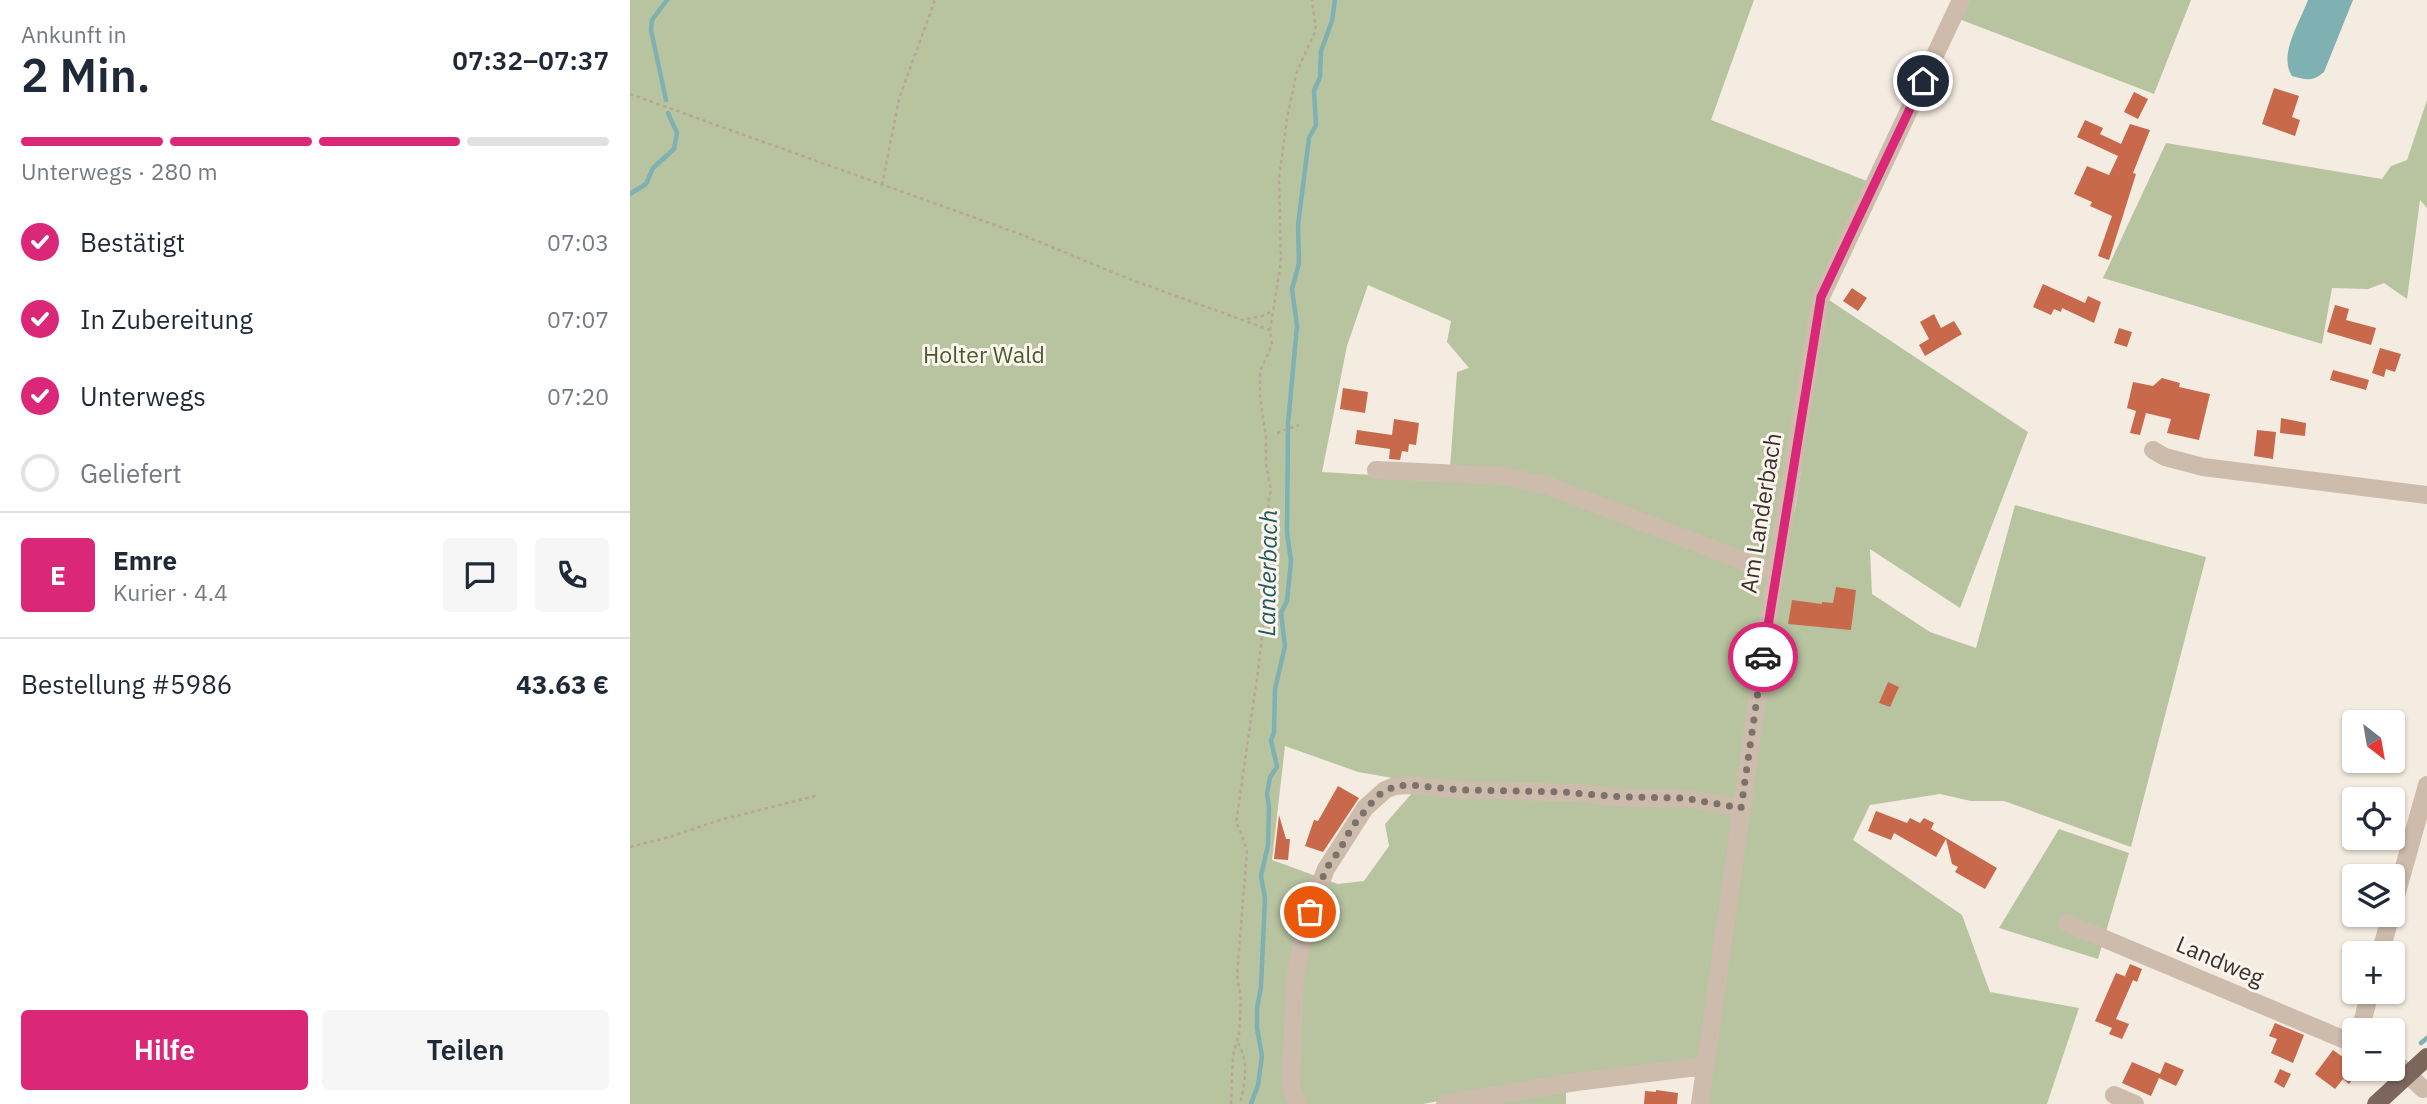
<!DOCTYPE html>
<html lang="de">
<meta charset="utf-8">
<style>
:root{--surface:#fff;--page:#f6f6f7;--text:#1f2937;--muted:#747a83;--line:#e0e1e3;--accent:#db2777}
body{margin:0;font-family:"IBM Plex Sans",sans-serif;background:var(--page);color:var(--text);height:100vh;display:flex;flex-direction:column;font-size:26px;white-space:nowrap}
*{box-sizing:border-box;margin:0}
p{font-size:23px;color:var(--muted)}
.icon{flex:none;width:38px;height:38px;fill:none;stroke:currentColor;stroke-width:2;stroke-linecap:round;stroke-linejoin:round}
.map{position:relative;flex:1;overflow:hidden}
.sheet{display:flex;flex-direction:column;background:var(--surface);width:630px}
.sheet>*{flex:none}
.needle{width:46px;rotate:149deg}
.controls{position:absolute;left:1712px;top:710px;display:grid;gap:14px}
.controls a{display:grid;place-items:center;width:63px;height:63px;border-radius:7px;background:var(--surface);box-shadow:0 2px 5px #0004;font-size:35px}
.pin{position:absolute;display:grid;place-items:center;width:60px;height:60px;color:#fff;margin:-30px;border:4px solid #fff;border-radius:50%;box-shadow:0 2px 7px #0007}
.courier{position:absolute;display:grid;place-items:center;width:70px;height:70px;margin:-35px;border:5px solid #db2777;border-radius:50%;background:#fff;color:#222;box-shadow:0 2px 9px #0007}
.overview em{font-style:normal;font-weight:600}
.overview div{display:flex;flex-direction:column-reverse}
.overview{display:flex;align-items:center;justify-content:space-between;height:119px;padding:0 21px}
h1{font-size:46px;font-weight:600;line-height:52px}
.bar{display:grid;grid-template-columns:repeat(4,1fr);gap:10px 7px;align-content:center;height:84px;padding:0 21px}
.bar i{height:9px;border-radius:5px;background:var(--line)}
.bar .active{background:var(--accent)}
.bar p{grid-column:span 4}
.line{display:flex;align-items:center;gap:18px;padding:0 21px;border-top:2px solid var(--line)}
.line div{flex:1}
.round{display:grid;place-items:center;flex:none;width:74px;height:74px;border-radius:7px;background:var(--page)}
ol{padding:0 21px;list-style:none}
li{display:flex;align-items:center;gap:21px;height:77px}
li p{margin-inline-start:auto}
li .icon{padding:7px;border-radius:50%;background:var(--accent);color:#fff;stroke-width:4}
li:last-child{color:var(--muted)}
li i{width:38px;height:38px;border:4px solid var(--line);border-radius:50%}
.button{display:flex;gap:14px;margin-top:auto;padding:14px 21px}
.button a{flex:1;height:80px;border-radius:7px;background:var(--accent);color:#fff;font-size:28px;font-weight:600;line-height:80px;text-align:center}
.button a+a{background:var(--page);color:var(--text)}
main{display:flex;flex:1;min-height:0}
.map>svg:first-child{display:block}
.green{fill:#b8c4a0;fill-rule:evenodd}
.water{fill:#7fb0b2}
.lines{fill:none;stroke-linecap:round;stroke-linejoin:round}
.stream{stroke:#7fb0b2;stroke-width:4.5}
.building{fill:#c8694b}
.path{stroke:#b9a596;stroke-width:2.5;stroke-dasharray:3.5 3.5;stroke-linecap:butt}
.minor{stroke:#cdbbac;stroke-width:18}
.major{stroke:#7d675c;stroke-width:18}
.done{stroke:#7c716b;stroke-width:7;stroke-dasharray:0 12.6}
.route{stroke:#db2777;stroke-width:9}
.labels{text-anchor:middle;stroke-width:6;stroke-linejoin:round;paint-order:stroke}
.park-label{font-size:23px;fill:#4a5a2e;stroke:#fbf5ee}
.street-label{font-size:23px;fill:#3b302b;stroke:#fbf5ee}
.water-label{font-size:24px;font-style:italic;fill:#1f5a5e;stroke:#fbf5ee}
</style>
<main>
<section class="sheet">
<div class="overview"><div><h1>2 Min.</h1><p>Ankunft in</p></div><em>07:32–07:37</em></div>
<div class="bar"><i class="active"></i><i class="active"></i><i class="active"></i><i></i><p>Unterwegs · 280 m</p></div>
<ol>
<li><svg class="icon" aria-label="check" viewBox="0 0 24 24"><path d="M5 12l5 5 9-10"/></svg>Bestätigt<p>07:03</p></li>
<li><svg class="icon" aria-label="check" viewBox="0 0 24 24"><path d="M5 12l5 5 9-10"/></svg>In Zubereitung<p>07:07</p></li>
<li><svg class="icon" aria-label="check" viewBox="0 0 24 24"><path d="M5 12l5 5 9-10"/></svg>Unterwegs<p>07:20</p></li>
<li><i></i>Geliefert</li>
</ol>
<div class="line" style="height:126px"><b class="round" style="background:var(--accent);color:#fff">E</b><div><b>Emre</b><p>Kurier · 4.4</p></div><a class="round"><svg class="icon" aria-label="chat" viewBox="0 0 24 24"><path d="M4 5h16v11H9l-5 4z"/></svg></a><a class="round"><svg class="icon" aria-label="phone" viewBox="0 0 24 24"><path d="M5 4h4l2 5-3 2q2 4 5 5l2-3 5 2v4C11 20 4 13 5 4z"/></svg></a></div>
<div class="line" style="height:91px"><div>Bestellung #5986</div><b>43.63 €</b></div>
<div class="button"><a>Hilfe</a><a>Teilen</a></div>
</section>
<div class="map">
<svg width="1797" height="1104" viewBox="0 0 1797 1104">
<rect width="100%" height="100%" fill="#f4ebe1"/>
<path class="green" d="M0,0h1124l-43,120 156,61 -52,114 -44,272 -222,-88 -99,-11 7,-96 12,-4 -22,-26 4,-21 -83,-36 -21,61 -25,126 182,11 42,8 223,83 -69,486 -127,16 -150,28h-793zM655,746l73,26 46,8 10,11 -29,33 4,22 -25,35 -26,3 -66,-24z
M1338,0h223l-37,94 -195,-75z
M1797,100v108l-7,-8 -13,99 -23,-16 -16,6 -36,-1 -10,56 -219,-66 63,-135 216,36 9,-13 16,-6z
M1196,298l202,134 -68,176 -90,-59 2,45 58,38 46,16 39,-143 191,52 -75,290 -127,-46h-33l-31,-7 -70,11 -17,35 109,75 28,77 89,16 -32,96h-340l74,-531 15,-69z
M1429,829l70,24 -31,106 -99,-31z
M936,1085v19h-94z"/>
<path class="water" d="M1678,0h45l-29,72c-12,10 -18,8 -32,4 -14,-21 8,-54 16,-76z"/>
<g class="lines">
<path class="stream" d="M36,100l-15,-70 1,-10 15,-20
M0,194l16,-10 7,-16 21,-19 3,-16 -9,-20
M1791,1043l6,-5
M621,1104l7,-19 4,-29 -5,-28v-20l4,-21 4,-89 -4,-22 7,-31 1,-38 -2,-13 3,-17 7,-10 -6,-27 3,-8 1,-43 10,-43 -4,-33 6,-12 4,-40 -4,-28 1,-109 9,-98 -5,-37 7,-26 -1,-38 11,-87 7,-13 -2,-34 6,-14 1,-26 11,-30 3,-21"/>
</g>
<path class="building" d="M1644,88l25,8 -7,21 8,3 -5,16 -33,-12z
M1504,92l14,7 -10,20 -14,-7z
M1455,120l18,8 -3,6 21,10 9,-20 20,6 -17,43 3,1 -27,86 -11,-4 14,-40 -22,-10 2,-4 -18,-8 13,-28 22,9 9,-19 -41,-19z
M1413,284l42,19 3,-7 13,6 -7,21 -32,-15 -1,4 -7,-3 -3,6 -18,-8z
M1222,288l15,10 -9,13 -15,-10z
M1705,305l14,4 -3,11 30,8 -5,17 -44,-13z
M1304,314l7,14 13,-7 8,13 -37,22 -6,-11 10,-6 -9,-17z
M1489,328l13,4 -5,15 -13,-4z
M1750,348l21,6 -6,18 -9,-3 -2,8 -12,-4z
M1703,370l36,10 -3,10 -36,-10z
M1532,378l18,5 -1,4 31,7 -11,46 -32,-7 4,-14 -25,-6 -6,22 -10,-2 6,-22 -9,-3 6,-26 20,4z
M713,388l25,4 -3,21 -25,-4z
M1651,418l25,5 -1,13 -25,-3z
M764,419l25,4 -3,22 -7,-1 -1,8 -6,-1 -2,9 -11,-1 1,-10 -35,-5 2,-14 35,5z
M1627,430l19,2 -3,27 -19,-3z
M1206,587l20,3 -5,40 -63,-6 4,-24 30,4v-2l11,1z
M1258,682l11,5 -9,20 -11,-4z
M708,786l21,12 -36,54 -18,-6 9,-26 4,1z
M1246,811l31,12 3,-5 10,5 4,-5 10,5 -3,6 66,39 -12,21 -30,-17 3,-5 -6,-3 -6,-25 -10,18 -42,-24 -3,7 -23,-9z
M649,815l7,24h4l-2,21 -14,-1z
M1500,964l12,5 -5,13 -4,-2 -17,39 13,5 -7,15 -13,-5 3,-6 -17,-7 21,-48 11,4 -2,-1z
M1645,1023l29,12 -11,28 -22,-10 6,-14 -8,-3z
M1703,1050l21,15v4h6l-11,15 -6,-5 -8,10 -20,-15z
M1502,1062l28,12 5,-12 19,8 -8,16 -17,-8 -8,18 -29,-13z
M1650,1069l11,5 -7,14 -10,-6z
M1026,1090l22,3 -1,11h-33l1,-13 11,1z"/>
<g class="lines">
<path class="path" d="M0,94l390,140 112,46 138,50
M252,185l17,-86 36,-99
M617,319l19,-4 7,-5
M647,433l22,-8
M0,847l39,-10 51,-17 99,-25
M608,1043c11,18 7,41 2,61
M601,1104l2,-49 6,-21 2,-34 -4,-25 10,-124 -7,-21 -4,-7 22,-152 14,-122 -4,-46 3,-13 -5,-25v-28l-6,-39v-27l12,-26 -2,-15 11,-68 -2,-83 8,-61 10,-47 19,-41 -4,-30"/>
<path class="minor" d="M1523,450l12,7 38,10 224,28
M746,470l128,6 45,10 226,87
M1762,910l35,-125
M1437,923l278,117 9,-3
M1750,954l11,-39
M1730,1031l10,-39
M1762,1059l31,30
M1484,1095l21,9
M667,1104l-6,-18 4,-110 14,-64 17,-43 39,-61 20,-18 10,-4 14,-1 53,5 120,3 40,5h61l57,10
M815,1104l131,-22 129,-16
M1070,1104l75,-531 46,-276 140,-297"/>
<path class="major" d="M1746,1104l51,-47"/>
</g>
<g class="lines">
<path class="done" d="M680,912l16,-43 13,-18 13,-24 25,-31 18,-10 14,-1 53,5 100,2 60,5 61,1 58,10 22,-151"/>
<path class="route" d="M1133,657l58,-360 102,-216"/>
</g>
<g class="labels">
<g class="park-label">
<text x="354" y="363">Holter Wald</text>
</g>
<g class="street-label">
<text transform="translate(1131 513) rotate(-81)" y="8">Am Landerbach</text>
<text transform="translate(1590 961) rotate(23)" y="8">Landweg</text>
</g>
<g class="water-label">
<text transform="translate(638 573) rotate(-89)" y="8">Landerbach</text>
</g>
</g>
</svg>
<div class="controls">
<a><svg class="needle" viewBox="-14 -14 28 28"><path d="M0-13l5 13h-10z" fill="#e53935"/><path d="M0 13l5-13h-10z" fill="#747a83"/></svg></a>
<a><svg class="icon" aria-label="locate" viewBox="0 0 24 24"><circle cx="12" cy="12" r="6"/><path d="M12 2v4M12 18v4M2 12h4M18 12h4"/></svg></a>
<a><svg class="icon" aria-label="layers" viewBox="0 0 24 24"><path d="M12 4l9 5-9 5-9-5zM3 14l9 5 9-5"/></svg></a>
<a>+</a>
<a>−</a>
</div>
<div class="pin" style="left:680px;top:912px;background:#ea580c"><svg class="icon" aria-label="bag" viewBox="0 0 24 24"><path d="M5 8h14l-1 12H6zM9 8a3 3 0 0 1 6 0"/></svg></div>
<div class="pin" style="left:1293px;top:81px;background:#1f2937"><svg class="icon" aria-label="home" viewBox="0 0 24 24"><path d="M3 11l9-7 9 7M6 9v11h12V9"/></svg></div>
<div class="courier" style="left:1133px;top:657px"><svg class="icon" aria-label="car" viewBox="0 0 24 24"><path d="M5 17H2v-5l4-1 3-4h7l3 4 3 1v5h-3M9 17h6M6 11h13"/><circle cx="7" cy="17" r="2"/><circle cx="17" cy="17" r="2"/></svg></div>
</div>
</main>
